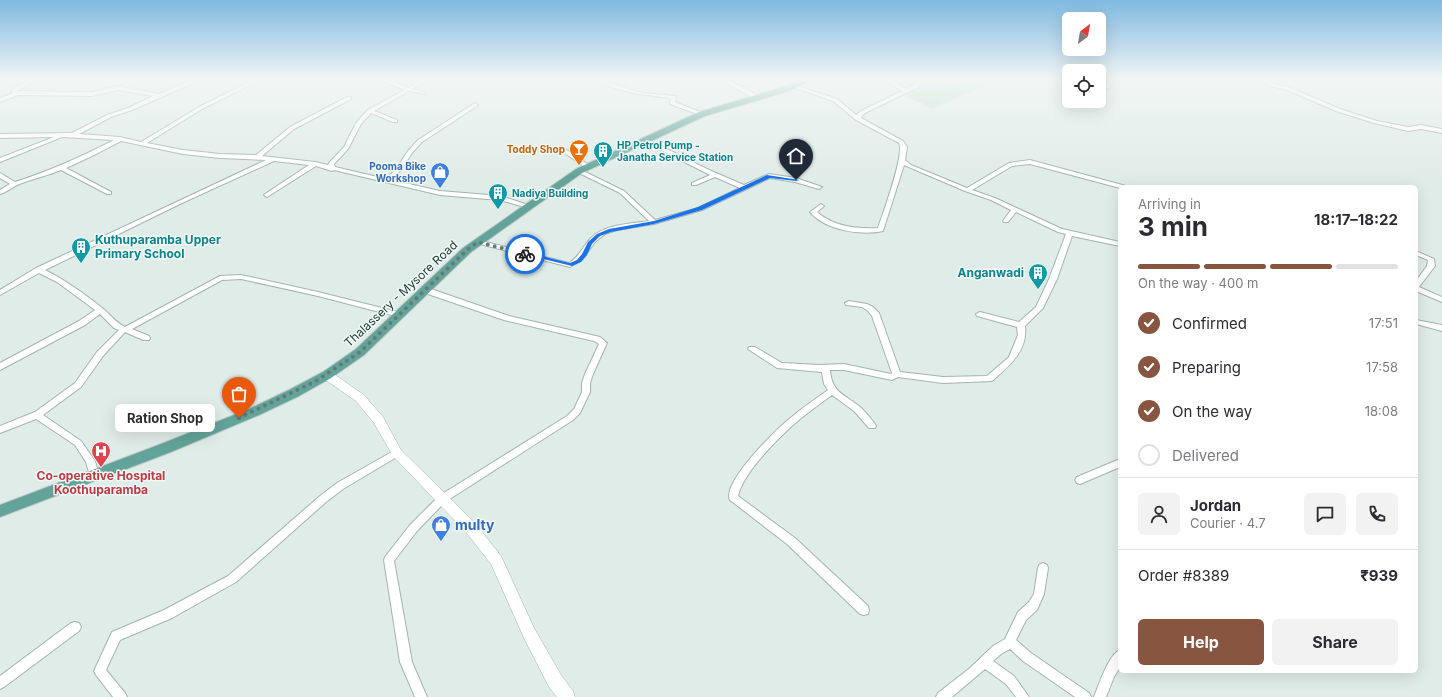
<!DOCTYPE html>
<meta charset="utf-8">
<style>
:root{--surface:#fff;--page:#f2f2f3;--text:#2b2b33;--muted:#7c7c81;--line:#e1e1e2;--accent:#885540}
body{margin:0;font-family:Inter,sans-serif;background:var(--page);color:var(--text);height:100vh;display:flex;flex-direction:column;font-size:15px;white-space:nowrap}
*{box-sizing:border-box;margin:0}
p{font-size:13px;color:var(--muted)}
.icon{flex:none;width:22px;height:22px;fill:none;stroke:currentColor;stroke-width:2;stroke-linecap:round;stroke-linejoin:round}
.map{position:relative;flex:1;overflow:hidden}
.sheet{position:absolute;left:1118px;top:185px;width:300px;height:488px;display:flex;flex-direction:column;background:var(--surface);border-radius:6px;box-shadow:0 4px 16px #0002}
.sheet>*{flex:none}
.needle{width:26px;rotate:31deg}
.buttons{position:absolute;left:1062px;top:12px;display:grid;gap:8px}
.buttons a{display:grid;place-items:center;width:44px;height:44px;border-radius:6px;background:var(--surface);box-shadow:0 4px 16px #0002;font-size:20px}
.pin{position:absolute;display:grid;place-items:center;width:34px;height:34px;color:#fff;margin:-41px -17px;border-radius:50% 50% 50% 0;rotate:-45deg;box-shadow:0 0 4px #0007}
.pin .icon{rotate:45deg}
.courier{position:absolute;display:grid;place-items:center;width:40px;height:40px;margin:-20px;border:3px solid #1a73e8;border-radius:50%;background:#fff;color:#222;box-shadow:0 1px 5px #0007}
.bubble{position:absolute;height:28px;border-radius:6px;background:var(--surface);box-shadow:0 4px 16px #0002;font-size:13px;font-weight:700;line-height:28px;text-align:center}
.head em{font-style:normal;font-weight:700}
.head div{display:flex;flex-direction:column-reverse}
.head{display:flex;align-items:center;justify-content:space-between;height:68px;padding:0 20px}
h1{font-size:26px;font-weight:700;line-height:30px}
.bar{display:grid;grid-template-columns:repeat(4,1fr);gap:6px 4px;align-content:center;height:48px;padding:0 20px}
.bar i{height:5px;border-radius:3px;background:var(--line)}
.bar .selected{background:var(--accent)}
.bar p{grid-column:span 4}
.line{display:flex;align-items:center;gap:10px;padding:0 20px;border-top:1px solid var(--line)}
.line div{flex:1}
.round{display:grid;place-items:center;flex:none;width:42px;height:42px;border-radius:6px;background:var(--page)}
ol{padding:0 20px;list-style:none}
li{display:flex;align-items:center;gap:12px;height:44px}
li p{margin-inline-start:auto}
li .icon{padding:4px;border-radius:50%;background:var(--accent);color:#fff;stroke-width:4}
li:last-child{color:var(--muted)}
li i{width:22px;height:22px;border:2px solid var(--line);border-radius:50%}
.primary-button{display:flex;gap:8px;margin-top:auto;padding:8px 20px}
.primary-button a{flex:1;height:46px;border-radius:6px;background:var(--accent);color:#fff;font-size:16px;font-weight:700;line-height:46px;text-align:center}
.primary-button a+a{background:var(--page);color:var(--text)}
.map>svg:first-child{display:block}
.built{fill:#cedcd7}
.green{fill:#b7dfc5}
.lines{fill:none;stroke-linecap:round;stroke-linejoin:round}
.minor-casing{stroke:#a3b4b0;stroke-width:2}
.secondary-casing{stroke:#9eb8b1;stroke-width:1}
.primary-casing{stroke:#c1c9c7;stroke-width:2}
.minor{fill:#fff;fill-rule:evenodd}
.secondary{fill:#fff;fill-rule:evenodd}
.primary{fill:#62a499;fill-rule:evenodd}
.route{fill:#1a73e8}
.done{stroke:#637a76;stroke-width:4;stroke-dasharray:0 7.2}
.labels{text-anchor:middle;stroke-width:3;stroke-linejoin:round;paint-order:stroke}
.far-culture-label{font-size:10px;font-weight:bold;fill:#0d838f;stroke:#f1f8f5;text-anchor:start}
.far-food-label{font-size:10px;font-weight:bold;fill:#c56008;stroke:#f1f8f5;text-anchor:end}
.far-shop-label{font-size:10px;font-weight:bold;fill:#366cbe;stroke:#f1f8f5;text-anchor:end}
.culture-label{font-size:12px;font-weight:bold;fill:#0d838f;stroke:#f1f8f5;text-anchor:start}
.street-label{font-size:12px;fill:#203d38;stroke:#f1f8f5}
.health-label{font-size:12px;font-weight:bold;fill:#be3a42;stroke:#f1f8f5}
.near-shop-label{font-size:14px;font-weight:bold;fill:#366cbe;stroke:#f1f8f5;text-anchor:start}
</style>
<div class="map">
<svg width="1442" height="697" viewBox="0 0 1442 697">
<rect width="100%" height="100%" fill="#e0ece8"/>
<path class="built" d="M914,79h90l-72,30 -35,-17z"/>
<path class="green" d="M926,79h72l1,1 -68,26 -28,-12 18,-9z"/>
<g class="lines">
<defs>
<path id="minor" d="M32,79h7l-22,12 75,1 26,-6 40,8 37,-15h8l-71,31 -21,7 -32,17 41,3 21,5 58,-35 56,-28h7l-60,30 -55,34 36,7 37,4 36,1 34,-28 57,-30h4v2l-57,30 -32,27 53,6 13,3 1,-2 15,-16 12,-24 12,-13 36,-20 -25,-11h8l21,9 15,-9h6l-17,10 13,3v2l-16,-3 -35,20 23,9v2h-4l-22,-9 -10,11 -13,25 -14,15 1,3 51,12 11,-11 11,-17 10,-11 57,-37 3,2 -1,1 -55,36 -10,11 -11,17 -9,10 48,11 61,5 30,10 -3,2 -28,-8 -60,-5 -106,-25 -2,1 -16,-5 -49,31 -3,-2 1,-1 44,-29 -35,-4 -92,42 -137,67c20,10 38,23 56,37 9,7 15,16 24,20l95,-51 21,-1 77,17 84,21 1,2 -4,2 -81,-21 -77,-17 -19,1 -90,49 17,7 1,2 -1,2h-6l-18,-8 -22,24 -22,31 -38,28 38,26 14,20 4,15 -2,3 -3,1 -3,-1 -5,-17 -11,-17 -39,-26 -36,14v-7l35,-14 40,-29 22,-31 22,-22 -5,-2 -14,-14 -15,11 -85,45v-7l79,-42 16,-11 -38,-28 -18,-9 -39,22v-5l36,-22 230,-108 -46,-2 -37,-4 -62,-13 -31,16 -24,11 45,24v2h-4l-46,-24c-14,6 -30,9 -44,15 -6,3 -10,7 -17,9v-4l10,-6 -10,-6v-5l15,9c35,-11 66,-25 99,-42l-52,-3 -62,25v-4l54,-21 -54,1v-4l72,-1 35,-18 21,-7 25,-12 -35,-6 -26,6 -74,-1 -18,7v-4l13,-5 -2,-2 1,-1 7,-5z
M597,79h6l3,3 36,11 34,3 -1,6 30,12 -5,1 -30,-11 1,-6c-19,-2 -60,-6 -74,-19z
M712,79c17,0 34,8 48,19l-5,1 -27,-15z
M882,79h7l17,10 8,-4 7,-6h5l-8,8 -53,26 -3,3 -1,2 42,23 4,6 -2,13 6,5 56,23 42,-25 21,-3 96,26 1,1 -7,1 -90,-24 -18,2 -40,24 23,8 67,31 58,13v4l-48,-10 -15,43 -14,29 -18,18c3,25 -16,40 -33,55l-49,2 -45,-6 -6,3 -48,-10h-14c2,24 15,24 30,37 6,5 10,11 15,17l1,2 -1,2h-6l-15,-17 -22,-16c-11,8 -22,16 -32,24 -19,16 -57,53 -62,77l57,42 73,68 1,4 -1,4 -4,1 -4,-1 -73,-70 -57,-44c-9,-17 49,-74 63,-84 11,-10 23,-17 35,-26l-4,-6 -2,-12 -45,-4 -29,-19 1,-2h6l27,16 38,2 24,-1 47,10 1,-1 -20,-57 -4,-5 -6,-4 -16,-2 -1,-2 4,-2 18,3 6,3 6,6 21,59 43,5 44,-1 22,-19 9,-22 -1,-8 -40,-11 -1,-2 4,-2 39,10 17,-15 13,-28 17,-45 -8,-2 -42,-20 -8,10h-4l-1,-1 8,-11 -20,-10 -26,-9 -61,-26 -21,66c-22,5 -58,-1 -73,-19l11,-8 3,2 -7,6c17,15 40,17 61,16 5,-15 27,-74 21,-85l-43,-23 -23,-19 -43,-15 5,-1 42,14 19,16 5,-4 41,-20z
M1110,79h5l-5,9h-4l-1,-1z
M1261,79h6l7,5 17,4 49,21 37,12 31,6 13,-2 21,4v4l-21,-4 -13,2 -34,-8 -38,-12 -49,-21 -17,-4z
M643,139h4l62,31 35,15 25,-11 27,4 26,9 -3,2 -24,-7 -25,-4 -68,32 -48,14 -37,6 -12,4 -10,8 -13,18 -12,7 -94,-24 -1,-1 3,-2 91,23c10,-6 13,-15 21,-24 14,-15 40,-15 59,-18l-29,-28 -43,-21 -1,-1 3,-2 45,22 31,29 43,-12 42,-20 -25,-11 -19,8h-4v-2l18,-8 -67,-34z
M561,146l29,20v2h-4l-27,-19 -1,-1z
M1416,251l18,8 1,7 -16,21 23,10v5l-26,-11v-10l11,-15 1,-6 -12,-5z
M422,288h6l81,28 91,21 7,6 -14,31 -3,9v9l-10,21 -7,7 -128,82 -28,29 -23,30 18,101 15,35h-12l-15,-35 -16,-102 1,-3 25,-32 29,-29 128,-80 7,-7 8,-17v-9l3,-9 14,-30 -5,-3 -90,-21 -82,-28 -1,-2z
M1416,320l26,5v6l-26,-7z
M397,449l3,2 2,2 -2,2 -57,34 -17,13 -90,80 -64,36 -52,22 -14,30 19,23 2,4h-14l-17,-22 -2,-4 18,-39 52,-22 64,-34 92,-80 17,-13z
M1120,459v8l-40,17 -3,-1 -2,-3 2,-3z
M1043,563l4,2 1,3 -4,26 -7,16 -11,10 -10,20 15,13 58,40 2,4h-16l-52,-36 -13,-12 -9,5 -8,7 21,15 15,21h-13l-10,-13 -21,-15 -33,28h-16l2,-4 32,-25 23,-22 12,-7 13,-27 11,-10 5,-8 4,-26 1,-3z
M75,622l4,1 2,4 -2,4 -75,56 -4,2v-13l71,-53z
M1120,650v17l-6,10 -8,20h-12c5,-12 14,-42 26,-47z"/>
<path id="secondary" d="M327,371l4,1 33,23 19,22 18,33 74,73 26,33 33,72 27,47 12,16 2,6h-18l-8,-10 -25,-49 -33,-74 -26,-33 -72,-75 -19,-33 -18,-22 -33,-23 -2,-3 2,-3z"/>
<path id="primary" d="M803,79h11l-25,12 -84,25 -123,57 -111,79 -107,103 -33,23 -32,18 -40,19 -88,37 -171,65v-12l161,-61 88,-35 40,-19 34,-18 33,-23 107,-101 113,-79 123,-57 84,-25z"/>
</defs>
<use href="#minor" class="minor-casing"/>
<use href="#secondary" class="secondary-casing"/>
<use href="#primary" class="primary-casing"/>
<use href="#minor" class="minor"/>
<use href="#secondary" class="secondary"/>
<use href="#primary" class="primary"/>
</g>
<linearGradient id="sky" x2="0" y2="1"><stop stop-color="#80b9e0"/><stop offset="0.45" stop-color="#f1f6f5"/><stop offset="1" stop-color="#f1f6f5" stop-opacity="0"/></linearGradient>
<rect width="1442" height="177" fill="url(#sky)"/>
<path class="route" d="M767,175l32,5 -3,1 -26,-3 -68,32 -48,14 -43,8 -11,4 -8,8 -5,11 -6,7 -9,4 -49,-12 2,-2 45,11 7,-3 5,-6 6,-12 9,-8 12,-5 45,-8 44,-14z"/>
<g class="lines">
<path class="done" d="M239,418l77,-37 44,-29 107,-102 11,-8 47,12"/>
</g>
<defs>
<symbol id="bar-pin" viewBox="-11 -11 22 30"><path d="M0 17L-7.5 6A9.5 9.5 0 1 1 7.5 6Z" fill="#e8710a" stroke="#f1f8f5"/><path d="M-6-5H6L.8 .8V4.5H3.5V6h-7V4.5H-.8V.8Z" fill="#fff"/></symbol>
<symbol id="building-pin" viewBox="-11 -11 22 30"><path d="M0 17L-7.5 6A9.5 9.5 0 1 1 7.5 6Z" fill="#0f9aa8" stroke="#f1f8f5"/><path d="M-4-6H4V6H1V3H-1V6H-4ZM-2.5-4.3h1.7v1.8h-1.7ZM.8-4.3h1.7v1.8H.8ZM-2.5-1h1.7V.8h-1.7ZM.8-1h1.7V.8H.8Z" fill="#fff"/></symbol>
<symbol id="shop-pin" viewBox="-11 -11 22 30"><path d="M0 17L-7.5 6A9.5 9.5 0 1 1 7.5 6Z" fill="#3f7fe0" stroke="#f1f8f5"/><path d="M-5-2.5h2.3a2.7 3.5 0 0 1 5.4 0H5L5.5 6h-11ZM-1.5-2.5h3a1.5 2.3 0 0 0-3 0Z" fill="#fff"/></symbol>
<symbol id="hospital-pin" viewBox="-11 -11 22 30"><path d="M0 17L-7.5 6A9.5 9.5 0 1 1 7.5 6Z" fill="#e0444e" stroke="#f1f8f5"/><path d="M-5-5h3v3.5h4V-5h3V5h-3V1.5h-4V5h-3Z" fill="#fff"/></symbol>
</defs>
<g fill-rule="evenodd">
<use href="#bar-pin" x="568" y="138" width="22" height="30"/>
<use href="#building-pin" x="592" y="140" width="22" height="30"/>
<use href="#shop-pin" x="429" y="161" width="22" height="30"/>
<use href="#building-pin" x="487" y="182" width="22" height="30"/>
<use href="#building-pin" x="70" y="236" width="22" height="30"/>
<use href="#building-pin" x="1027" y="262" width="22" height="30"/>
<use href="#hospital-pin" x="90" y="440" width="22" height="30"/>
<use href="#shop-pin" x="430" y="514" width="22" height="30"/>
</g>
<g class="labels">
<g class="far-culture-label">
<text x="617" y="149">HP Petrol Pump -<tspan x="617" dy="12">Janatha Service Station</tspan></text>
<text x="512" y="197">Nadiya Building</text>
</g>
<g class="far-food-label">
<text x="565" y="153">Toddy Shop</text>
</g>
<g class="far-shop-label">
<text x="426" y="170">Pooma Bike<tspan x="426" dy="12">Workshop</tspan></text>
</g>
<g class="culture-label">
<text x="95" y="244">Kuthuparamba Upper<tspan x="95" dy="14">Primary School</tspan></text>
<text x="1024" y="277" text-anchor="end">Anganwadi</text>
</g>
<g class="street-label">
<text transform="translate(401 294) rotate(-43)" y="4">Thalassery - Mysore Road</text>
</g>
<g class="health-label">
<text x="101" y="480">Co-operative Hospital<tspan x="101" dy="14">Koothuparamba</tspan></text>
</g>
<g class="near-shop-label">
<text x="455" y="530">multy</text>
</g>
</g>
</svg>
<div class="buttons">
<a><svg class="needle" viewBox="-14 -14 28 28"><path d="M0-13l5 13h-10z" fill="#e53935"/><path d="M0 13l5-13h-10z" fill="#7c7c81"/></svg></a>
<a><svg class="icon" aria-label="locate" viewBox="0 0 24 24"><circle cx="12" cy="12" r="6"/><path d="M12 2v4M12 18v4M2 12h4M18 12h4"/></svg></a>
</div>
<div class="pin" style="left:239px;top:418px;background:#ea580c"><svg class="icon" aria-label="bag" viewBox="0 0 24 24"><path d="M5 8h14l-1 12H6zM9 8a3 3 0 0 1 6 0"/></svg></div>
<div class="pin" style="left:796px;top:180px;background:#1f2937"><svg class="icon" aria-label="home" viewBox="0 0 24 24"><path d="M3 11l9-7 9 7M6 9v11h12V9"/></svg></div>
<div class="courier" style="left:525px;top:254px"><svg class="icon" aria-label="bike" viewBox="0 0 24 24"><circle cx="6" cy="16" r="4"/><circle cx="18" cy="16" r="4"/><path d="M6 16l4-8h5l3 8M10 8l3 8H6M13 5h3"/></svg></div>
<div class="bubble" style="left:115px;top:404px;width:100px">Ration Shop</div>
<section class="sheet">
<div class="head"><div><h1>3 min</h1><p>Arriving in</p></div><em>18:17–18:22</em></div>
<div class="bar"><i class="selected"></i><i class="selected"></i><i class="selected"></i><i></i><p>On the way · 400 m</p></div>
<ol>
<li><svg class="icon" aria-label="check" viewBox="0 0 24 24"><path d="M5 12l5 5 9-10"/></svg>Confirmed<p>17:51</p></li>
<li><svg class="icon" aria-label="check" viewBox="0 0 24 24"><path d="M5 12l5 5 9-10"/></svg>Preparing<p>17:58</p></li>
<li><svg class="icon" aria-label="check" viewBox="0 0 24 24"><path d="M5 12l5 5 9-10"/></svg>On the way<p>18:08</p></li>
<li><i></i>Delivered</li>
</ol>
<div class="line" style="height:72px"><a class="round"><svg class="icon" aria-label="person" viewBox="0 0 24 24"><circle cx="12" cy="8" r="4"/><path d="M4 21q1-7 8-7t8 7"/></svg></a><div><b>Jordan</b><p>Courier · 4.7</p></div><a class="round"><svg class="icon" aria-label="chat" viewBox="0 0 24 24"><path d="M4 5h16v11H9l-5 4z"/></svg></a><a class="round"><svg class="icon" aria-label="phone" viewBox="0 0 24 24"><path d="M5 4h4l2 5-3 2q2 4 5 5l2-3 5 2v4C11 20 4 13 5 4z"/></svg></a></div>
<div class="line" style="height:52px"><div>Order #8389</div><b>₹939</b></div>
<div class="primary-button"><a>Help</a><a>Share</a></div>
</section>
</div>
